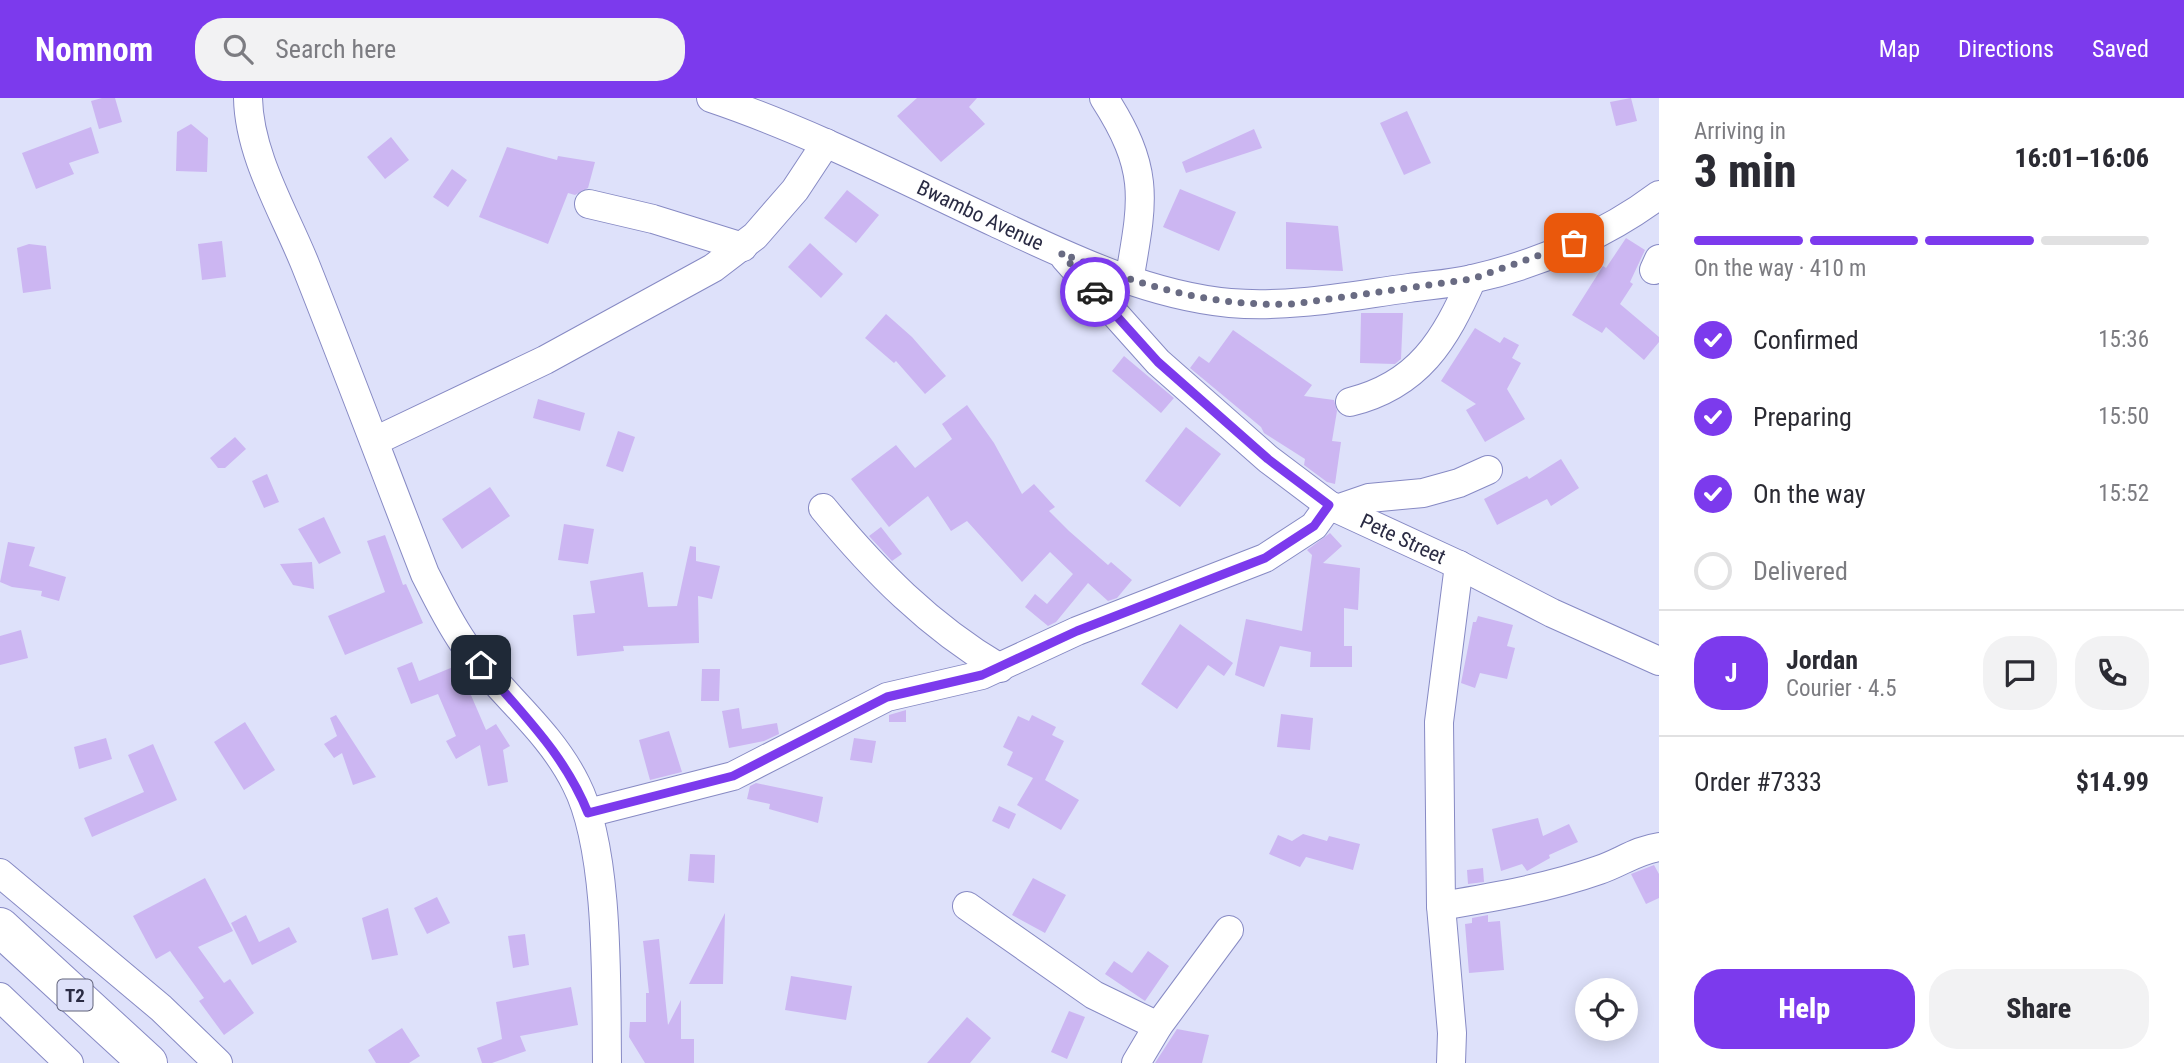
<!DOCTYPE html>
<meta charset="utf-8">
<style>
:root{--surface:#fff;--page:#f2f2f3;--text:#2b2b33;--muted:#7c7c81;--line:#e1e1e2;--accent:#7c3aed}
body{margin:0;font-family:"Roboto Condensed",sans-serif;background:var(--page);color:var(--text);height:100vh;display:flex;flex-direction:column;font-size:26px;white-space:nowrap}
*{box-sizing:border-box;margin:0}
p{font-size:23px;color:var(--muted)}
.icon{flex:none;width:38px;height:38px;fill:none;stroke:currentColor;stroke-width:2;stroke-linecap:round;stroke-linejoin:round}
.map{position:relative;flex:1;overflow:hidden}
.details{display:flex;flex-direction:column;background:var(--surface);width:525px}
.details>*{flex:none}
.fabs{position:absolute;left:1575px;top:880px;display:grid;gap:14px}
.fabs a{display:grid;place-items:center;width:63px;height:63px;border-radius:50%;background:var(--surface);box-shadow:0 4px 18px #0003;font-size:35px}
.pin{position:absolute;display:grid;place-items:center;width:60px;height:60px;color:#fff;margin:-30px;border-radius:14px;box-shadow:0 4px 10px #0006}
.courier{position:absolute;display:grid;place-items:center;width:70px;height:70px;margin:-35px;border:5px solid #7c3aed;border-radius:50%;background:#fff;color:#222;box-shadow:0 2px 9px #0007}
.headline em{font-style:normal;font-weight:800}
.headline div{display:flex;flex-direction:column-reverse}
.headline{display:flex;align-items:center;justify-content:space-between;height:119px;padding:0 35px}
h1{font-size:46px;font-weight:800;line-height:52px}
.bar{display:grid;grid-template-columns:repeat(4,1fr);gap:10px 7px;align-content:center;height:84px;padding:0 35px}
.bar i{height:9px;border-radius:5px;background:var(--line)}
.bar .on{background:var(--accent)}
.bar p{grid-column:span 4}
.line{display:flex;align-items:center;gap:18px;padding:0 35px;border-top:2px solid var(--line)}
.line div{flex:1}
.round{display:grid;place-items:center;flex:none;width:74px;height:74px;border-radius:28px;background:var(--page)}
ol{padding:0 35px;list-style:none}
li{display:flex;align-items:center;gap:21px;height:77px}
li p{margin-inline-start:auto}
li .icon{padding:7px;border-radius:50%;background:var(--accent);color:#fff;stroke-width:4}
li:last-child{color:var(--muted)}
li i{width:38px;height:38px;border:4px solid var(--line);border-radius:50%}
.action{display:flex;gap:14px;margin-top:auto;padding:14px 35px}
.action a{flex:1;height:80px;border-radius:28px;background:var(--accent);color:#fff;font-size:28px;font-weight:800;line-height:80px;text-align:center}
.action a+a{background:var(--page);color:var(--text)}
header{display:flex;align-items:center;gap:42px;box-sizing:border-box;height:98px;padding:0 35px;background:var(--accent);color:#fff}
header strong{font-size:33px}
nav{display:flex;gap:38px;margin-inline-start:auto;font-size:24px}
.search{width:490px;height:63px;background:var(--page);display:flex;align-items:center;gap:18px;box-sizing:border-box;padding:0 24px;border-radius:28px;color:var(--muted);font-size:26px}
main{display:flex;flex:1;min-height:0}
.map>svg:first-child{display:block}
.building{fill:#ccb6f2}
.lines{fill:none;stroke-linecap:round;stroke-linejoin:round}
.minor-casing{stroke:#878ac4;stroke-width:30}
.highway-casing{stroke:#878ac4;stroke-width:40}
.minor{stroke:#fff;stroke-width:28}
.highway{stroke:#fff;stroke-width:38}
.done{stroke:#696b83;stroke-width:7;stroke-dasharray:0 12.6}
.route{stroke:#7c3aed;stroke-width:9}
.labels{text-anchor:middle;stroke-width:5;stroke-linejoin:round;paint-order:stroke}
.shield{fill:#dee1fa;stroke:#60627a;stroke-width:2}
.shield-label{font-size:19px;font-weight:bold;fill:#2a2b43}
.street-label{font-size:21px;fill:#2a2b43;stroke:#dee1fa}
</style>
<header>
<strong>Nomnom</strong>
<div class="search"><svg class="icon" aria-label="search" viewBox="0 0 24 24"><circle cx="10" cy="10" r="6"/><path d="M15 15l6 6"/></svg>Search here</div>
<nav><a>Map</a><a>Directions</a><a>Saved</a></nav>
</header>
<main>
<div class="map">
<svg width="1659" height="965" viewBox="0 0 1659 965">
<rect width="100%" height="100%" fill="#dee1fa"/>
<path class="building" d="M102,0h13l7,24 -23,7 -8,-28z
M917,0h60l-8,9 16,17 -44,38 -44,-46z
M1631,0l6,23 -21,5 -6,-24z
M1407,13l24,52 -27,12 -24,-52z
M191,26l17,14 -1,34 -31,-1 1,-39z
M91,29l8,26 -30,10 5,11 -38,15 -14,-36z
M1254,31l8,19 -76,25 -4,-11z
M391,39l18,23 -24,19 -18,-22z
M507,49l50,13 1,-4 37,6 -7,26 -13,7 -7,-2 -20,51 -69,-27z
M452,71l15,11 -19,27 -15,-10z
M1180,91l56,23 -17,39 -56,-24z
M847,92l32,25 -23,28 -32,-25z
M1286,124l52,4 5,45 -57,-2z
M1626,140l19,12 -15,32 3,2 -13,20 39,33v5l-15,18 -38,-33 -4,6 -30,-18 31,-49 3,2z
M222,143l4,36 -24,3 -4,-36z
M810,145l33,31 -22,24 -33,-31z
M29,146l17,2 5,43 -28,4 -6,-45z
M1361,215h42l-2,46 -6,5 -35,-1z
M886,216l26,23 34,39 -21,18 -29,-33 -2,2 -29,-25z
M1475,230l25,15 4,-6 15,8 -7,13 9,5 -14,26 18,30 -40,23 -19,-32 10,-6 -35,-23z
M1233,232l79,55 -8,11 30,4 3,11 -5,30 9,1 -6,42 -8,-2 -23,-17 1,-6 -41,-26 -3,-6 -71,-59 9,-12 10,7z
M1124,258l50,42 -13,15 -49,-42z
M538,301l47,14 -5,18 -47,-13z
M967,307l27,38 28,51 12,-10 21,23 -6,4 20,20 39,34 3,-3 21,18 -15,18 -9,3 -20,-18 -32,39 -8,4 -23,-19 10,-13 12,10 26,-30 -23,-22 -28,30 -55,-61 -16,10 -23,-35 -39,31 -38,-48 45,-34 19,23 37,-29 -10,-15z
M1186,329l35,27 -41,53 -35,-26z
M618,333l17,6 -12,35 -17,-6z
M235,339l11,12 -21,19h-7l-8,-10z
M1561,361l18,29 -28,18 -4,-7 -50,26 -13,-26 43,-23 2,3z
M267,376l12,28 -15,6 -12,-27z
M490,389l20,29 -48,33 -20,-30z
M324,419l17,36 -22,11 -21,-35z
M564,426l30,5 -6,35 -30,-4z
M881,429l21,27 -10,7 -23,-25z
M1330,435l12,13 -19,17 37,5 -2,42 -14,-2v38h8v21h-42l1,-15 -31,-6 -16,41 -29,-12 11,-56 56,12 10,-76 -5,-5z
M385,437l18,50 3,-1 17,39 -78,32 -17,-39 57,-24 -18,-51z
M8,444l27,5 -6,19 37,11 -7,24 -18,-5 1,-5 -30,-4 -12,-5z
M690,448l6,1v14l24,5 -8,33 -14,-3 1,47 -76,3 1,5 -47,5 -4,-41 22,-2 -5,-32 53,-9 5,35 29,-1z
M312,464l2,27 -21,-4 -13,-21z
M1478,518l35,9 -6,21 8,2 -8,31 -27,-6 -5,15 -14,-5 12,-61h3z
M1180,526l53,39 -9,13 -16,-11 -31,44 -36,-25z
M21,532l7,28 -28,7v-29z
M412,564l7,19 39,-16 28,65 10,-6 14,22 -7,4 5,32 -20,4 -8,-41 -24,14 -10,-18 10,-5 -18,-42 -27,10 -14,-36z
M702,571h18l-1,32h-18z
M739,610l3,21 35,-6 2,11 -15,7 -35,7 -7,-37z
M906,612v12h-17v-7z
M1281,616l32,4 -3,32 -33,-3z
M336,617l16,25 24,37 -23,8 -11,-32 -8,5 -10,-14 13,-8 -7,-18z
M1032,617l24,12 -4,8 12,6 -19,39 34,20 -18,30 -44,-25 16,-27 -26,-13 6,-13 -10,-5 15,-31 11,5z
M245,624l30,48 -31,20 -30,-48z
M669,633l13,41 -32,8 -11,-40z
M106,640l6,21 -33,10 -5,-22z
M854,640l22,3 -4,22 -22,-3z
M153,646l24,56 -85,37 -8,-19 60,-26 -16,-37z
M756,685l67,14 -5,26 -49,-14 1,-5 -23,-5 3,-13z
M999,708l17,8 -7,15 -17,-8z
M1538,720l5,18 26,-12 9,18 -29,13 1,3 -23,13 -5,-7 -21,7 -9,-42z
M1303,736l24,7 2,-5 31,8 -7,26 -47,-13 -6,10 -31,-13 9,-19 14,6z
M690,756l25,1 -1,28 -26,-2z
M1654,767l5,9v24l-13,6 -15,-30z
M1483,770l1,14 -16,2 -1,-14z
M205,780l28,53 -35,16 26,36 6,-4 24,34 -30,22 -25,-34 5,-3 -34,-47 -14,8 -23,-43z
M1033,780l33,17 -21,38 -33,-18z
M437,799l13,26 -23,11 -13,-26z
M388,810l10,47 -26,5 -10,-42z
M725,815l-2,71h-34z
M246,817l13,27 30,-15 8,15 -45,23 -21,-42z
M1488,817v7l12,-1 4,49 -35,3 -4,-49 7,-1v-5z
M525,836l4,31 -16,3 -5,-32z
M659,841l9,86 13,-25v39h13v24h-49l-16,-26 1,-15h16v-29h3l-6,-52z
M1148,853l21,15 -24,35 -40,-27 9,-13 18,12z
M791,878l61,10 -6,34 -61,-10z
M571,889l7,38 -58,11 6,15 -34,12h-10l-5,-15 25,-9 -6,-37z
M1069,913l16,6 -18,42 -16,-7z
M967,919l24,21 -21,25h-43z
M402,930l18,28 -11,7h-33l-8,-13z
M1177,931l32,6 -7,28h-47z"/>
<g class="lines">
<defs>
<g id="minor">
<path d="M248,0c1,57 36,114 57,166 41,103 80,207 120,310 13,25 25,51 42,74 35,47 83,83 109,136 34,66 30,204 31,279"/>
<path id="s1" d="M711,0c98,33 191,81 285,125 75,35 151,72 234,80 61,5 119,-7 179,-15 21,-3 42,-4 63,-9 64,-14 134,-44 187,-84"/>
<path d="M1104,0c47,73 39,102 25,183"/>
<path d="M589,106l64,15 90,28"/>
<path id="s2" d="M1065,160l93,104 110,97 61,46 130,60 93,48 107,48"/>
<path d="M1654,172l5,-11"/>
<path d="M1350,304c69,-17 95,-62 122,-123"/>
<path d="M375,343l170,-81 168,-92 42,-32 40,-46 31,-47"/>
<path d="M823,410c52,63 106,118 177,160"/>
<path d="M1337,411l32,-11 54,-5 36,-10 29,-13"/>
<path d="M588,715l145,-37 154,-79 95,-22 95,-44 188,-73 49,-32 15,-21"/>
<path d="M0,775l161,135 57,55"/>
<path d="M967,808l127,89 64,31"/>
<path d="M1441,808c53,-9 107,-18 158,-36 21,-7 38,-20 60,-23"/>
<path d="M0,899l69,66"/>
<path d="M1136,965l22,-37 71,-96"/>
<path d="M1451,965l1,-30 -11,-127 -2,-184 20,-157"/>
</g>
<path id="highway" d="M0,829l148,136"/>
</defs>
<use href="#minor" class="minor-casing"/>
<use href="#highway" class="highway-casing"/>
<use href="#minor" class="minor"/>
<use href="#highway" class="highway"/>
</g>
<g class="lines">
<path class="done" d="M1095,194l-34,-39c78,32 146,54 232,51l179,-25 102,-36"/>
<path class="route" d="M481,567c40,48 83,88 107,148l145,-37 154,-79 95,-22 95,-44 188,-73 49,-32 15,-21 -61,-46 -110,-97 -63,-70"/>
</g>
<g class="labels">
<rect class="shield" x="57.5" y="881.5" width="35" height="31" rx="5"/>
<g class="shield-label">
<text x="75" y="904">T2</text>
</g>
<g class="street-label">
<text dy="7" stroke="none"><textPath href="#s1" startOffset="294">Bwambo Avenue</textPath></text>
<text dy="7" stroke="none"><textPath href="#s2" startOffset="444">Pete Street</textPath></text>
</g>
</g>
</svg>
<div class="fabs">
<a><svg class="icon" aria-label="locate" viewBox="0 0 24 24"><circle cx="12" cy="12" r="6"/><path d="M12 2v4M12 18v4M2 12h4M18 12h4"/></svg></a>
</div>
<div class="pin" style="left:1574px;top:145px;background:#ea580c"><svg class="icon" aria-label="bag" viewBox="0 0 24 24"><path d="M5 8h14l-1 12H6zM9 8a3 3 0 0 1 6 0"/></svg></div>
<div class="pin" style="left:481px;top:567px;background:#1f2937"><svg class="icon" aria-label="home" viewBox="0 0 24 24"><path d="M3 11l9-7 9 7M6 9v11h12V9"/></svg></div>
<div class="courier" style="left:1095px;top:194px"><svg class="icon" aria-label="car" viewBox="0 0 24 24"><path d="M5 17H2v-5l4-1 3-4h7l3 4 3 1v5h-3M9 17h6M6 11h13"/><circle cx="7" cy="17" r="2"/><circle cx="17" cy="17" r="2"/></svg></div>
</div>
<section class="details">
<div class="headline"><div><h1>3 min</h1><p>Arriving in</p></div><em>16:01–16:06</em></div>
<div class="bar"><i class="on"></i><i class="on"></i><i class="on"></i><i></i><p>On the way · 410 m</p></div>
<ol>
<li><svg class="icon" aria-label="check" viewBox="0 0 24 24"><path d="M5 12l5 5 9-10"/></svg>Confirmed<p>15:36</p></li>
<li><svg class="icon" aria-label="check" viewBox="0 0 24 24"><path d="M5 12l5 5 9-10"/></svg>Preparing<p>15:50</p></li>
<li><svg class="icon" aria-label="check" viewBox="0 0 24 24"><path d="M5 12l5 5 9-10"/></svg>On the way<p>15:52</p></li>
<li><i></i>Delivered</li>
</ol>
<div class="line" style="height:126px"><b class="round" style="background:var(--accent);color:#fff">J</b><div><b>Jordan</b><p>Courier · 4.5</p></div><a class="round"><svg class="icon" aria-label="chat" viewBox="0 0 24 24"><path d="M4 5h16v11H9l-5 4z"/></svg></a><a class="round"><svg class="icon" aria-label="phone" viewBox="0 0 24 24"><path d="M5 4h4l2 5-3 2q2 4 5 5l2-3 5 2v4C11 20 4 13 5 4z"/></svg></a></div>
<div class="line" style="height:91px"><div>Order #7333</div><b>$14.99</b></div>
<div class="action"><a>Help</a><a>Share</a></div>
</section>
</main>
